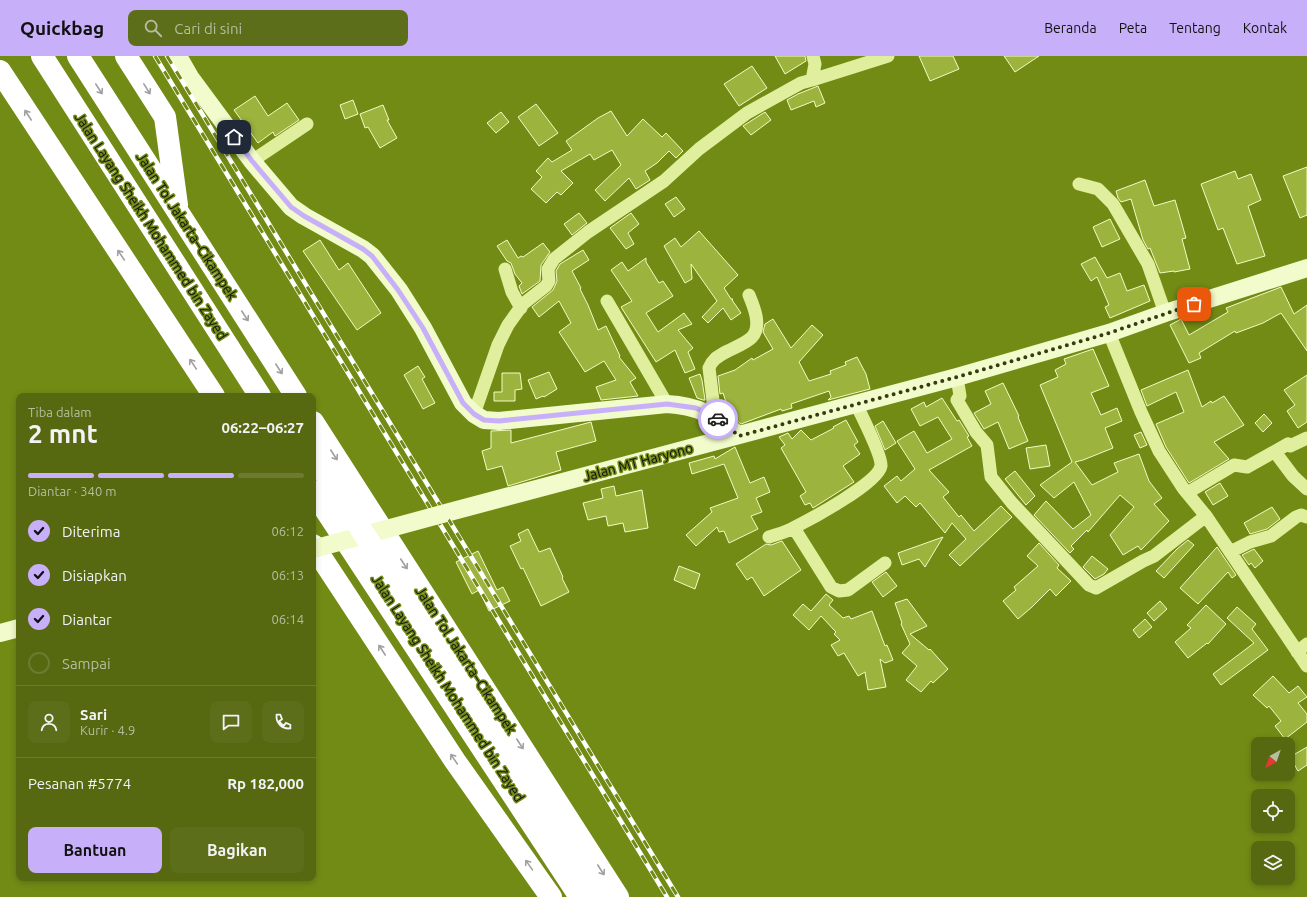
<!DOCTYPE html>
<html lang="id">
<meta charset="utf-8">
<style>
:root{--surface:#566810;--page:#5c6e19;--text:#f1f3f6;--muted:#b6be9f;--line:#6c7b30;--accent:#c8affa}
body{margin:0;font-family:Ubuntu,sans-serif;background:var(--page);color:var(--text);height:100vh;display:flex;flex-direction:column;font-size:15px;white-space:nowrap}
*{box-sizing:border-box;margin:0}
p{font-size:13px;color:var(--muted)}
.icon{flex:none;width:22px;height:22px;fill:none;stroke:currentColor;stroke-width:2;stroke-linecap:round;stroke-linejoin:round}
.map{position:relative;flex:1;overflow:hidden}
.side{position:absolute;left:16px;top:337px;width:300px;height:488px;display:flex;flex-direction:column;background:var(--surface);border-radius:8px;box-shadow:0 2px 6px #0003}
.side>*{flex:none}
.needle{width:26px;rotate:220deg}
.controls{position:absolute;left:1251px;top:681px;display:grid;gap:8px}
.controls a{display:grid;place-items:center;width:44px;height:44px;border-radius:8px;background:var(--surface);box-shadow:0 2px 6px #0003;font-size:20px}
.pin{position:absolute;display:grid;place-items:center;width:34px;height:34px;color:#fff;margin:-17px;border-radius:8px;box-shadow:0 2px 6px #0006}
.courier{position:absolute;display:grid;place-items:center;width:40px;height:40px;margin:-20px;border:3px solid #c8affa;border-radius:50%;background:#fff;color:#222;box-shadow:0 1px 5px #0007}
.summary em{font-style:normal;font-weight:600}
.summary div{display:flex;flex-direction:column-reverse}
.summary{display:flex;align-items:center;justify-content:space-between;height:68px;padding:0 12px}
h1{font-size:26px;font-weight:600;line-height:30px}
.bar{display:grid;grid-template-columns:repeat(4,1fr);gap:6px 4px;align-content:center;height:48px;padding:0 12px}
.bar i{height:5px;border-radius:3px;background:var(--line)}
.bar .on{background:var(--accent)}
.bar p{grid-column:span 4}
.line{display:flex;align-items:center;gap:10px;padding:0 12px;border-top:1px solid var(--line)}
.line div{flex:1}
.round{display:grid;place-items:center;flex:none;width:42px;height:42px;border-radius:8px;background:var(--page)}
ol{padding:0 12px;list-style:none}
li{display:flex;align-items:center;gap:12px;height:44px}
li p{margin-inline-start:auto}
li .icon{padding:4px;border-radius:50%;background:var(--accent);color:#111;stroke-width:4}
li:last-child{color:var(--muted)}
li i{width:22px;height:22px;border:2px solid var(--line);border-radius:50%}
.primary-button{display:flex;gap:8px;margin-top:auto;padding:8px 12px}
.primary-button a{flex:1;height:46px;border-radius:8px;background:var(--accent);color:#111;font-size:16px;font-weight:600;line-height:46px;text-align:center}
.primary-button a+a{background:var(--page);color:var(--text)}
header{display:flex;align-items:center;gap:24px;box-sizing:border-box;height:56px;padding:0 20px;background:var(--accent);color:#111}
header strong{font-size:19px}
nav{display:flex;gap:22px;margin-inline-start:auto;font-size:14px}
.search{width:280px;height:36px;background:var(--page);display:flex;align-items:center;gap:10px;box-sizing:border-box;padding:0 14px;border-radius:8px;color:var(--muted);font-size:15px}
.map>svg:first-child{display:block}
.building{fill:#9cb43d;stroke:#f1fbc4}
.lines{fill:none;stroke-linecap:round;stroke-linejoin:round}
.street{stroke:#e0ef9d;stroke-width:13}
.secondary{stroke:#f1fbcb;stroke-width:18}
.highway{stroke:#fff;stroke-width:22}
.rail-casing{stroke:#fff;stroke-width:4.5}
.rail{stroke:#728b15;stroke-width:3;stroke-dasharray:9;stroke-linecap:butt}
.secondary-bridge{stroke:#f1fbcb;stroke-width:18}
.highway-bridge{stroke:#fff;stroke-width:22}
.oneway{stroke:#a0a0a0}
.done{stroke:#333c12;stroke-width:4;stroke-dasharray:0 7.2}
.route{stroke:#c8affa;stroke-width:5}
.labels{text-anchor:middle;stroke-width:3;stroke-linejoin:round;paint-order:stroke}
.street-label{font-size:14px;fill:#111;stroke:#728b15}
</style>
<header>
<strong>Quickbag</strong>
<div class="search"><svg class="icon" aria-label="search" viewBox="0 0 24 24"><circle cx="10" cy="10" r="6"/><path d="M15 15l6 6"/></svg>Cari di sini</div>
<nav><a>Beranda</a><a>Peta</a><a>Tentang</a><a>Kontak</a></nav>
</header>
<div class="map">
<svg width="1307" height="841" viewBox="0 0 1307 841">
<rect width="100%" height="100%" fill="#728b15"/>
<path class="building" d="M775,0h30l1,5 -21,13z
M919,0h34l6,13 -29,12z
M1004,0h35l-24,16z
M752,10l15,22 -28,18 -15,-22z
M818,30l7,17 -9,4 -2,-6 -23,9 -4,-10 11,-6z
M255,40l13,20 19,-13 12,17 -24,16 -2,-4 -15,11 -24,-33z
M353,44l5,14 -13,5 -5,-14z
M536,48l22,29 -19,13 -21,-29z
M383,49l6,15h-2l10,18 -17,10 -12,-21 -3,1 -5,-14z
M611,55l16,25 16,-17 19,18 4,-4 17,18 -7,7 -7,-7 -12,12 -12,8 5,9 -14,9 -7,-11 -24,23 -10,-11 26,-25 -9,-15 -18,10 -4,-6 -29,17 12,12 -12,12 -4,-3 -11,11 -15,-14 11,-12 -6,-6 12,-13 4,4 20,-12 -6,-9 32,-23z
M501,56l8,10 -13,11 -9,-10z
M765,56l6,8 -20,15 -8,-9z
M1307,111v48l-7,3 -17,-42z
M1235,115l3,8 13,-5 10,26 -13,6 17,50 -28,8 -14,-36 -5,2 -17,-46z
M1145,124l9,26 21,-6 11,38 -4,1 8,30 -16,3v-1l-14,2 -10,-25 -2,1 -5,-9 -12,-41 -10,3 -3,-4 -2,-7z
M676,141l9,12 -11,8 -9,-13z
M579,157l8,10 -15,12 -8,-11z
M631,157l8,11 -11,9 6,11 -8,5 -16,-21z
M1110,163l10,20 -18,8 -9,-20z
M699,175l39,44 -14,13 7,11h2l-1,1 9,13 -10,7 -8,-12 -15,15 -6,-6 15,-16 -26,-37 1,15 -7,4 -21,-37 11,-8 6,9z
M320,184l19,30 9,-7 33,50 -24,17 -54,-79z
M507,184l11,18 3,-2 2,1 20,-14 7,9 -9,13 -1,16 -18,13 -3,-8 3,-3 -7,-9 -4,-11 -4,-2 -10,-15z
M583,194l6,10 -17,11 9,17 -1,1 8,16 10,25 8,-4 14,30 -1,1 17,21 -6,4 8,14 -37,4 -5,-13 20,-7 -12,-19 -19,11 -26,-40 12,-9 -12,-22 -20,16 -7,-10 21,-17 4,-9 -1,-10 4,-7z
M1095,201l12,21 13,-5 7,18 17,-6 6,16 -40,17 -5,-11 4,-2 -12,-28 -6,4 -10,-17z
M646,202v4l13,21 4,-2 10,15 -27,17 12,19 26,-19 8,11 -14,6 15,18 -5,4 7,17 -10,4 -10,-23 -19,12 -35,-55 11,-6 -21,-31 11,-8 6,9z
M1281,231l13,27 13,-9v46l-26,-38 -18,10 -27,10 -1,-2 -36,22 2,5 -12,5 -19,-38 11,-6 8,16 39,-23 -2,-4z
M773,263l18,29 21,-23 11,10 -24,27 10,19 22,-7 -1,-3 16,-6 -1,-3 12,-5 9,17 4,15 -42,11 3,-3 -2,-6 -38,13 1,4 -10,3 -1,-2 -40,15 -6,-5 -5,-15 -3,1 -4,-12 -3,1 -2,-18 17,-6 17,-12 1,2 20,-11 -10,-17 2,-8z
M1093,293l16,37 -18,7 10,22 16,-7 5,13 -17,7 8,20 -30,12 -8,2 17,23 26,-13 -4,-9 25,-9 10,27 13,17 -8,6 15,17 -28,29 -3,-4 -15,9 -13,-20 24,-28 -14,-12 -32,37 -1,-2 -16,16 3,3 -4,4 -36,-38 12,-14 27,28 18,-14 -17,-33 -20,16 -14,-13 32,-23 -32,-77 18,-8 -3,-7 11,-6 -2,-5z
M418,310l7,11 -3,2 13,24 -12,6 -19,-34z
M1188,314l14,37 9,-6 1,2 12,-7 20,29 -30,17 15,17 -40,24 -23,-36 -10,-23 28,-12 -8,-20 -29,14 -6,-16z
M549,316l8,17 -13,8 -1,-1 -7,3 -8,-19z
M502,317h18l2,16 -7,1v11h-21v-9h8z
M700,318l2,6 3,20h-2l-6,-2 -8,-20z
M1307,319v47l-9,6 -11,-17 8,-6 -11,-15z
M1003,327l16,33 -1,1 10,24 -19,8 -11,-27 -14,7 -10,-16 17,-9 -6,-13z
M942,342l15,23 2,-1 10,16 -2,1 5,9 -43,24 20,22 -6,5 16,20 2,-2 13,16 27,-25 11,11 -52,49 -11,-11 17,-16 -14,-16 -7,10 -25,-30 -4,4 -11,-11 -8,7 -13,-17 13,-10 4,5 14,-12 -18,-28 17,-10 13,22 25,-14 -14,-22 -18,9 -9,-17 13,-7 2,5z
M1264,358l8,9 -9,9 -8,-9z
M846,364l12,22 -4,3 6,9 -17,12 11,16 -41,26 -3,-5 -5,2 -5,-9 6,-4 -25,-44 4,-3 -6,-8 9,-4 4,6 9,-9 10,10 23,-12 -1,-1z
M883,365l13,22 -11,7 -10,-24z
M591,366l5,19 -40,11 5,18 -53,16 -6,-20 -15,4 -5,-19 9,-3v-17l20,-1v13z
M1141,376l6,13 -7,3 -6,-13z
M1046,389l4,21 -20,3 -4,-21z
M735,391l15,36 14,-6 6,15 -14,6 6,14 -11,4 7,13 -29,14 -5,-12 -5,1 -2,-5 -21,19 -10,-11 26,-23 -2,-4 28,-10 -14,-34 -32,10 -3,-11 25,-7 1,3z
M1015,415l20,25 -9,9 -21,-26z
M1220,427l8,13 -15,9 -8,-13z
M614,430l2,10 26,-6 6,38 -23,4 -2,-9 -15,3 -2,-10 -18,4 -5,-17 20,-5 -2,-9z
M1272,451l8,12 -13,10 -17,5 -6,-11z
M528,473l11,23 11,-4 13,29 -1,1 7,14 -28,14 -18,-38 -2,1 -11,-23 11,-5 -3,-7z
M943,481l-18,30 -6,-8 -17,6 -4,-12z
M1188,484l6,5 -30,33 -8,-7 21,-22z
M782,485l19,29 -37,26 -12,-19 -5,3 -11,-16 30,-20 5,1z
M1039,487l20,22 -2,3 14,13 -15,15 -6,-7 -18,18 -14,12 -15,-18 13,-11 -2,-3 24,-21 -11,-10z
M1217,491l19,28 -4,3 -4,-6 -30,32 -18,-16z
M1254,493l9,12 -8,7 -4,-5 -2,2 -7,-10z
M478,495l19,39 6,-3 7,14 -21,10 -10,-21 -7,4 -16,-32z
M1092,500l16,13 -4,5 -9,5 -12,-12z
M679,510l21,8 -5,15 -21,-9z
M886,516l11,14 -14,11 -11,-15z
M826,538l7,6 -4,5 14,13 6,-2 2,3 21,-8 13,35 2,-1 6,15 -8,3 -5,-4 6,28 -18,3 -3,-18 -7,4 -14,-23 -6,3 -7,-11 9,-5 -6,-6 2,-2 -15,-16 -12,14 -16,-15 10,-11 8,7z
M907,543l20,27 -17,8 19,16 1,-1 18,20 -15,14 -2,-2 -10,11 -15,-12 11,-14 -15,-13 8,-9 -9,-20 1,-1 -7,-20z
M1160,545l7,8 -13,12 -7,-8z
M1206,549l20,19 -18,20 -1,-1 -19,15 -13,-16 16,-14 -4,-3z
M1237,551l19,17 -4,5 16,21 -47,35 -8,-11 41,-31 -27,-25z
M1145,563l7,8 -13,11 -6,-8z
M1273,620l16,17 9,-7 9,11 -9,6 9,11v8l-22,17 -10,-13 6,-5 -12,-15 -2,2 -14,-13z
M1307,691v18l-9,6 -8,-14z"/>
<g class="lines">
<path class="street" d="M812,24l76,-24
M252,105l55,-37
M1079,128l19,5 15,15 35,60 17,49
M505,213l7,23 9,16
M607,245l60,103
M1109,277l32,79 18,39 24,37 23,28 101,150
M957,321l3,19 -3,4 19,32 11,13 4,32 21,26 77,82 7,3 47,-27 11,-5 52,-40
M474,358l24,-69 10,-20 15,-21 23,-18 3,-5 -1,-12 6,-10 34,-27 76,-51 35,-32 48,-36 54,-30 11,-3 3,-16 -2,-8
M715,361l-6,-49c3,-8 8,-11 15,-15 7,-4 23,-10 28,-16 10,-11 2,-30 -3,-42
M1275,396l18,24 14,13
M1187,437l47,-28 13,2 41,-23 2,2 17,-8
M794,472l37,59 8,4 9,-1 37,-27
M769,481c9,-3 18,-5 26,-10 16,-8 83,-44 86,-61 1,-10 -19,-50 -25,-62
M1230,496l20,-10 21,-6 25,-19 5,-2 6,2
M1297,596l10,-8"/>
<path class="secondary" d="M178,0l12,21 62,84 39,46 13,9 59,33 9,7 27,34 24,38 40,75 11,11 10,6 15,1 168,-17c34,2 46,12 72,31
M442,458l515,-137 152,-44 56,-20 142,-45
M0,577l19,-5"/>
<path class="highway" d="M42,0l218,340
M78,0l218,340
M126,0l39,61 12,88
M0,15l214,325
M313,366l305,475
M313,435l267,406
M313,489l142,216 96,136"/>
<defs>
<path id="rail" d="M155,0l512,841
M167,0l511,841"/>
</defs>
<use href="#rail" class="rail-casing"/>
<use href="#rail" class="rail"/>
<path class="secondary-bridge" d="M313,493l129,-35"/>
<path class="highway-bridge" d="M313,399l286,442"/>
</g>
<defs><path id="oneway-shaft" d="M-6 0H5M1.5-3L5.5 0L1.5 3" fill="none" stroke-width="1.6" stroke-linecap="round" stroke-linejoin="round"/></defs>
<g class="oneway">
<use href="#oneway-shaft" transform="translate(99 33) rotate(57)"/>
<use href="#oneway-shaft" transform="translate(147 33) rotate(58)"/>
<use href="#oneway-shaft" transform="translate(28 59) rotate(-123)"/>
<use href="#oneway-shaft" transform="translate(121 199) rotate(-124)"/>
<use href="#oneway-shaft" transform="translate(245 260) rotate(57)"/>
<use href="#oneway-shaft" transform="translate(193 308) rotate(-124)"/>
<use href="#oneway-shaft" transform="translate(279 313) rotate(57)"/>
<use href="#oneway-shaft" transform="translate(334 399) rotate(57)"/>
<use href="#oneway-shaft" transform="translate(404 508) rotate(57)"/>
<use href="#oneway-shaft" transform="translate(382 594) rotate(-123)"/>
<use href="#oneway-shaft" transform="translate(520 688) rotate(57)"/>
<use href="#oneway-shaft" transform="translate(454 703) rotate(-124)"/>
<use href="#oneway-shaft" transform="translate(529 809) rotate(-125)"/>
<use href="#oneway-shaft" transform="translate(601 814) rotate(57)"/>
</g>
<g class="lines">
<path class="done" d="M718,363l21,17 218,-59 152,-44 85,-29"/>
<path class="route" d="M234,81l18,24 39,46 13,9 59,33 9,7 26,34 25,38 40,75 11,11 10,6 15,1 168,-17 29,4 22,11"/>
</g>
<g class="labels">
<g class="street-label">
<text transform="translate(151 170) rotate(57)" y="5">Jalan Layang Sheikh Mohammed bin Zayed</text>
<text transform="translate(187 170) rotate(57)" y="5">Jalan Tol Jakarta–Cikampek</text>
<text transform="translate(638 406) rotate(-15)" y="5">Jalan MT Haryono</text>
<text transform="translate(466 604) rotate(57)" y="5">Jalan Tol Jakarta–Cikampek</text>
<text transform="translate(448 632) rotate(57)" y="5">Jalan Layang Sheikh Mohammed bin Zayed</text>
</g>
</g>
</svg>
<div class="controls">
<a><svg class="needle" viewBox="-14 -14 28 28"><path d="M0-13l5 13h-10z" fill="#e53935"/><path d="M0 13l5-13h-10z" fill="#b6be9f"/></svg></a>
<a><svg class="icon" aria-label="locate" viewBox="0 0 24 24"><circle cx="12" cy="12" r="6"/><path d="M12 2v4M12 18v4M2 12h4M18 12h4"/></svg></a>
<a><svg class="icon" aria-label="layers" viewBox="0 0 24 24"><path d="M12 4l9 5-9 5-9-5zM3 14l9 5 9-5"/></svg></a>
</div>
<div class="pin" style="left:1194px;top:248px;background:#ea580c"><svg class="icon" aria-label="bag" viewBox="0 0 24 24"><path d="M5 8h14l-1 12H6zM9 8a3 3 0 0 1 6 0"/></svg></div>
<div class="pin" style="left:234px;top:81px;background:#1f2937"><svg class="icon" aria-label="home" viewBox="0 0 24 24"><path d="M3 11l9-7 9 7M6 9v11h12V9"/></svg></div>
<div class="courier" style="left:718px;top:363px"><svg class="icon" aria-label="car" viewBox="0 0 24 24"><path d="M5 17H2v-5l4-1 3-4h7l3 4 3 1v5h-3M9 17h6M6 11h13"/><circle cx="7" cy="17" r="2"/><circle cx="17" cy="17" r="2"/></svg></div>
<section class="side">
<div class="summary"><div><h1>2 mnt</h1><p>Tiba dalam</p></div><em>06:22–06:27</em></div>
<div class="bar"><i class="on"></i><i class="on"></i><i class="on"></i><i></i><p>Diantar · 340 m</p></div>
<ol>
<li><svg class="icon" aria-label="check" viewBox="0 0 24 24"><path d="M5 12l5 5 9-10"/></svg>Diterima<p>06:12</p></li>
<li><svg class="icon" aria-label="check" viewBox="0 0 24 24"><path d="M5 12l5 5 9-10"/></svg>Disiapkan<p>06:13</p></li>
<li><svg class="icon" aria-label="check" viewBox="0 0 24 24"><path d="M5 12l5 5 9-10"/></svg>Diantar<p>06:14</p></li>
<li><i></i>Sampai</li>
</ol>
<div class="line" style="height:72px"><a class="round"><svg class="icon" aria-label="person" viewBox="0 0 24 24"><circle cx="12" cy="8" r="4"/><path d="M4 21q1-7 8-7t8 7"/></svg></a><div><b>Sari</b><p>Kurir · 4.9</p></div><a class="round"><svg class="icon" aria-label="chat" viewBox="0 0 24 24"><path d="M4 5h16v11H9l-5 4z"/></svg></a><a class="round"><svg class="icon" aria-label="phone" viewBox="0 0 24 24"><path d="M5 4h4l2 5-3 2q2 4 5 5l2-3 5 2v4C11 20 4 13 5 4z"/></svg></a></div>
<div class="line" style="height:52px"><div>Pesanan #5774</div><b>Rp 182,000</b></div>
<div class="primary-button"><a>Bantuan</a><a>Bagikan</a></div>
</section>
</div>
